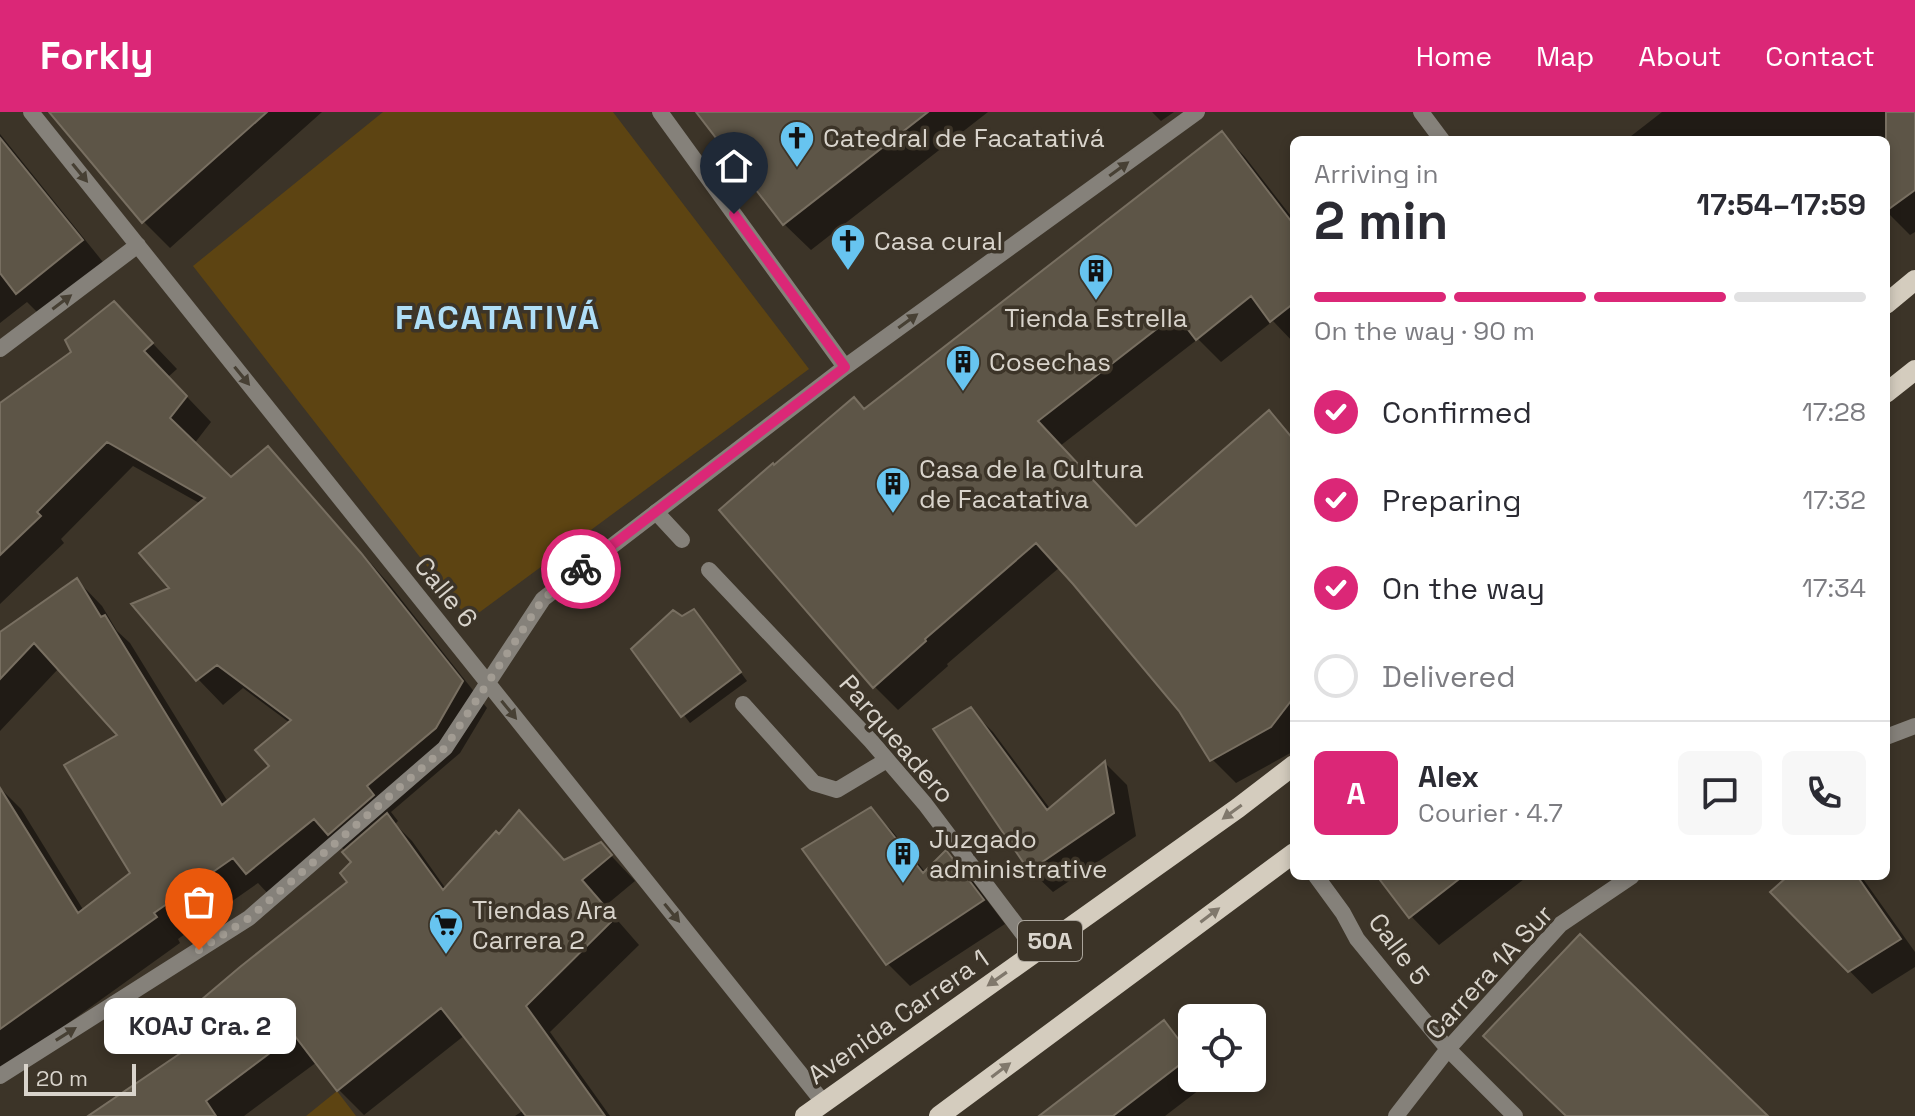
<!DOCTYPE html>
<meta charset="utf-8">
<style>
:root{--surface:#fff;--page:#f7f7f7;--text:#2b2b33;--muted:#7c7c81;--line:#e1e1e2;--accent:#db2777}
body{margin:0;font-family:"Space Grotesk",sans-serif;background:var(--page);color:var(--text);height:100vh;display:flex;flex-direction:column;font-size:30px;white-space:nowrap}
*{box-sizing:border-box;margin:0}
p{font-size:26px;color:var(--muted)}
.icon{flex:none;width:44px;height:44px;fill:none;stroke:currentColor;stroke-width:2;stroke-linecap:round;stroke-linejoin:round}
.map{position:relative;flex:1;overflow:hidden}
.drawer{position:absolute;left:1290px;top:24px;width:600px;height:744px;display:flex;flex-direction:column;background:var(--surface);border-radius:12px;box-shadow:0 4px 12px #0003}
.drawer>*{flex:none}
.buttons{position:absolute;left:1178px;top:892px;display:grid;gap:16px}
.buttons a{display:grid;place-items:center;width:88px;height:88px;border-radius:12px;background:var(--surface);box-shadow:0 4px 12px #0003;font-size:40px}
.scale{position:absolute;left:24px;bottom:20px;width:112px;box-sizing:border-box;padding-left:8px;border:4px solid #d9d4cc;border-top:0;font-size:22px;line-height:28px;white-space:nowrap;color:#d9d4cc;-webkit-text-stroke:6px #3c3428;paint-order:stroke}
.pin{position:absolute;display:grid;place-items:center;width:68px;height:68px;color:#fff;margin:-82px -34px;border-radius:50% 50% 50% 0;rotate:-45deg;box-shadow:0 0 8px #0007}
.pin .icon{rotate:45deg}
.courier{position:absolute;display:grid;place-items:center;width:80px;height:80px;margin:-40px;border:6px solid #db2777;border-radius:50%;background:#fff;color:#222;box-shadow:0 2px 10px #0007}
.bubble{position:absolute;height:56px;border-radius:12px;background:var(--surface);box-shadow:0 4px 12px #0003;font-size:26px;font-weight:700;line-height:56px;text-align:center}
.overview em{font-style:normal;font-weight:700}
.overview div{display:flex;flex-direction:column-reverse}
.overview{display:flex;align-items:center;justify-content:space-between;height:136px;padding:0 24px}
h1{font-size:52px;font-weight:700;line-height:60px}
.bar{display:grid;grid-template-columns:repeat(4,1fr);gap:12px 8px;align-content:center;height:96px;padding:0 24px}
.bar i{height:10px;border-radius:6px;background:var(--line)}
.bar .current{background:var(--accent)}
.bar p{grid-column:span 4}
.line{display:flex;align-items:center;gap:20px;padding:0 24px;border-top:2px solid var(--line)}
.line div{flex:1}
.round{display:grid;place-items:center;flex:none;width:84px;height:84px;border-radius:12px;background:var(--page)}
ol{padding:0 24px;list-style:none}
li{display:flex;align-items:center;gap:24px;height:88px}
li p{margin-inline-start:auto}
li .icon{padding:8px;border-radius:50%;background:var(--accent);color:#fff;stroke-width:4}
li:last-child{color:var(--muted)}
li i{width:44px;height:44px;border:4px solid var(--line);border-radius:50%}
header{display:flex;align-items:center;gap:48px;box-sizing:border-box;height:112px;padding:0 40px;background:var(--accent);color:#fff}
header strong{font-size:38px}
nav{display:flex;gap:44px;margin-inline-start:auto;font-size:28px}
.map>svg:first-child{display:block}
.green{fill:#5d4412}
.shadow{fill:#0007}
.building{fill:#5d5547;stroke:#786f61;stroke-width:2}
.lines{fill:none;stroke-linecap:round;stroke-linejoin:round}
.lane{stroke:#85817a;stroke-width:16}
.street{stroke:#85817a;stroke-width:16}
.primary{stroke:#d4ccbe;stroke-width:20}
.oneway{fill:#474034}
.oneway2{fill:#80786c}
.done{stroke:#a29c93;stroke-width:8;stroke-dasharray:0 14.4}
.route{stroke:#db2777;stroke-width:10}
.labels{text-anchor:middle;stroke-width:7;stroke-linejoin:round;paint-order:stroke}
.shield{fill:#3c3428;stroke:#aaa49b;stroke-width:2}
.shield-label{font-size:24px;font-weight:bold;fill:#d9d4cc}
.poi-label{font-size:26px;fill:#d9d4cc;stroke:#3c3428;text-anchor:start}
.street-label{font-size:26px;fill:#d9d4cc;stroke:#3c3428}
.district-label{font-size:34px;font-weight:bold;letter-spacing:2px;fill:#afdff8;stroke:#3c3428}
</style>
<header>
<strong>Forkly</strong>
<nav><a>Home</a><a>Map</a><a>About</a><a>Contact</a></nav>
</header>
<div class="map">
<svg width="1915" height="1004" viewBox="0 0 1915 1004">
<rect width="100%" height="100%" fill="#3c3428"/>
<path class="green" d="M383,0h230l196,257 -340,251 -276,-354z
M337,979l19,25h-50z"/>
<path class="shadow" d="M51,0h271l-152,136 -26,-26z
M698,0h290l-177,138 -27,-26z
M1152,0h22l-13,9z
M1662,0h253v120l-5,3 -24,-24v-71h-260z
M1222,21l23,24 49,63v123l-21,-22 -52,41 -23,-23 -138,107 77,82 132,-116 25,26v313l-58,32 -24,-24 -31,-49 -121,-143 -113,97 1,2 -50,44 -24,-24 -9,-275z
M0,22l107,133 -63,52 -17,-17 -27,21z
M139,217l38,40 -9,8 43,45 -17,22 36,36 38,-31 25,25 96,110 98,124 -27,45 -69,59 7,9 -3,3 17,17 34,48 119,-27 35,-18 35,37 -30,25 34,39 -89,87 60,84h-95l9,-6 -59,-75 -101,80 -25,-25 -22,-28 -73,54h-152l101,-69 156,-165 5,-20 -15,-18 -67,54 -14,-15 -80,56 2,4 -180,129v-284l21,21 63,102 48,-38 -12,-137 -61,-68 -59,63v-96l77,-55 25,26 15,25 13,12 98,159 44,-36 18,-43 -47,-35 -20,17 -25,-26 -25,-91 28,-84 -68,-38 -72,73 3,4 -64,61v-199z
M682,506l19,1 46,62 -57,42 -57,-74z
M971,598l22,22 58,78 54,-47 22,22 9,51 -83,56 -23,-22z
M871,697l22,23 33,41 20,-20 22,22 37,49 -95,62 -22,-22 -83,-115z
M1380,764h148l-89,69 -28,-29z
M1791,764h70l54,76v15l-43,27 -99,-102z
M1164,911l28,30v25h19l1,2 -47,36h-122z"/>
<path class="building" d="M49,0h218l-125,111z
M696,0h232l-145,113z
M1886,0h29v78l-29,21z
M1222,19l72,94v78l-24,19 -19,-26 -55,44 -20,-26 -138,107 98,105 133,-116 25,30v257l-23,30 -61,34 -31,-50 -106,-127 -37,-41 -111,96 1,2 -53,47 -154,-178 54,-47 1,2 80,-68 10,12z
M0,26l83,102 -67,54 -16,-21z
M114,189l39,42 -9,8 43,45 -17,22 61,59 37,-31 93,107 102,128 -27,47 -69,58 7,9 -46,40 -14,-16 -68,55 -13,-16 -79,55 3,4 -157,112v-241l78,125 52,-40 -66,-108 53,-30 -83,-92 -34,36v-47l77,-54 24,39 4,-2 117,190 47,-39 -14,-16 36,-30 -74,-55 -21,16 -65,-77 38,-16 -30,-35 66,-55 -98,-56 -70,70 4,4 -41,39v-152l71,-51 -6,-12z
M694,497l47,63 -60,45 -50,-68 42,-39 9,6z
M971,595l76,103 58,-49 9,52 -85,58 -96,-142z
M871,695l52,66 23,-23 38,50 -98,65 -84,-116z
M519,698l45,50 37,-18 11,13 -30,25 33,38 -89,88 79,110h-79l-85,-108 -104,83 -43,-56 -88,66 10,15h-128l103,-70 -16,-24 65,-55 107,-85 -7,-9 11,-11 -9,-10 45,-39 56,77 53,-59 3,3z
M1377,764h86l-54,42z
M1788,764h69l44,63 -53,33 -78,-80z
M1580,822l188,182h-202l-83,-80z
M1164,908l27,36 -78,60h-74z"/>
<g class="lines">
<path class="lane" d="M656,400l26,28
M709,458l162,171 54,63 111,147
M743,592l71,79 23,7 50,-30"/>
<path class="street" d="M31,0l792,990
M660,0l185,255
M1421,0l21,28
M0,237l138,-104
M1886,625l29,-11
M1316,764l27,37 14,26 36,44 55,66 67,67
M0,964l249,-158 196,-170 98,-149 302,-232 352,-255
M1396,1004l52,-67 113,-125 71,-48"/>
<path class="primary" d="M1886,192l29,-24
M1886,281l29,-23
M805,1004l433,-308 56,-43
M939,1004l355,-263"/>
</g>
<defs><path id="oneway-solid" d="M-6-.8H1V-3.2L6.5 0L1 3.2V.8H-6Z" transform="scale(2)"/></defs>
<g class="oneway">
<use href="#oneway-solid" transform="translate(1119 57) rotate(-36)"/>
<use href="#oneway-solid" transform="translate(80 61) rotate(51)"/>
<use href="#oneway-solid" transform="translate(62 190) rotate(-37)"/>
<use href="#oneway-solid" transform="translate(908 209) rotate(-36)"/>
<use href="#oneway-solid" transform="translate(242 264) rotate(51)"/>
<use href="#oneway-solid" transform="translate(509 598) rotate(51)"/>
<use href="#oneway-solid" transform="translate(672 801) rotate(51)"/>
<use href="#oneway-solid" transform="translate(66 922) rotate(-32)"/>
</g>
<g class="oneway2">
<use href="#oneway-solid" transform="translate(1232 700) rotate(144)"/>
<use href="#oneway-solid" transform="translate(1210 803) rotate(-37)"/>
<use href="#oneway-solid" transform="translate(997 867) rotate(145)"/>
<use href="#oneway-solid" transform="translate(1001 958) rotate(-37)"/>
</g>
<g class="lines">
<path class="done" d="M199,838l50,-32 196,-170 98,-149 38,-30"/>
<path class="route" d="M581,457l264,-202 -111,-153"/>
</g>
<defs>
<symbol id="church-pin" viewBox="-11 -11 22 30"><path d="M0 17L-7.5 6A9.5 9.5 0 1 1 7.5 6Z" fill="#67c4f0" stroke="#3c3428"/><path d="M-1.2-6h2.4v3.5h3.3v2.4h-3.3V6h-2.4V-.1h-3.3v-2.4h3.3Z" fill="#111"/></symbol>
<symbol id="building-pin" viewBox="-11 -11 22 30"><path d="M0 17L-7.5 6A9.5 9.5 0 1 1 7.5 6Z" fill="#67c4f0" stroke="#3c3428"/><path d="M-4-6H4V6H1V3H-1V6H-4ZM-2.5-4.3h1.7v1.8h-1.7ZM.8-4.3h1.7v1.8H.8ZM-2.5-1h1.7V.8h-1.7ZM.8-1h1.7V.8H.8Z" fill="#111"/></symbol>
<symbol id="supermarket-pin" viewBox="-11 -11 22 30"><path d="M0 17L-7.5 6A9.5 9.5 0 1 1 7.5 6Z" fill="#67c4f0" stroke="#3c3428"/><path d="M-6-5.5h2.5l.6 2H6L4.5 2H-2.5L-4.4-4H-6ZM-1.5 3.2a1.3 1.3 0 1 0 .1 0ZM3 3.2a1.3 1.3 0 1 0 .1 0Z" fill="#111"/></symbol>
</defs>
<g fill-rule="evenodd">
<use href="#church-pin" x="777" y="6" width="40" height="54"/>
<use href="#church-pin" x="828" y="109" width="40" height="54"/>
<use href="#building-pin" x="1076" y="139" width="40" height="54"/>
<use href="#building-pin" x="943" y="230" width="40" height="54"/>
<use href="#building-pin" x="873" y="352" width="40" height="54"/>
<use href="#building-pin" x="883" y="722" width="40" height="54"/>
<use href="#supermarket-pin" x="426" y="793" width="40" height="54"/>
</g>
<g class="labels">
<rect class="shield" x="1018" y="809" width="64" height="40" rx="6"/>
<g class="shield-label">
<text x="1050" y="837">50A</text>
</g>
<g class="poi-label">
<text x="823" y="35">Catedral de Facatativá</text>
<text x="874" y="138">Casa cural</text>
<text x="1096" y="215" text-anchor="middle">Tienda Estrella</text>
<text x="989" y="259">Cosechas</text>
<text x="919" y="366">Casa de la Cultura<tspan x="919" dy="30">de Facatativa</tspan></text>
<text x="929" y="736">Juzgado<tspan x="929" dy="30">administrative</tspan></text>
<text x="472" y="807">Tiendas Ara<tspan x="472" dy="30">Carrera 2</tspan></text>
</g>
<g class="street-label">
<text transform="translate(446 480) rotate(51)" y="9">Calle 6</text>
<text transform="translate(897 627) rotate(49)" y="9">Parqueadero</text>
<text transform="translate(1399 837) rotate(53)" y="9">Calle 5</text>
<text transform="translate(1489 860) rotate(-47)" y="9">Carrera 1A Sur</text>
<text transform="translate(898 905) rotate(-35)" y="9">Avenida Carrera 1</text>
</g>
<g class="district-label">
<text x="498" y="217">FACATATIVÁ</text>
</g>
</g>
</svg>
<div class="buttons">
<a><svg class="icon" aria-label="locate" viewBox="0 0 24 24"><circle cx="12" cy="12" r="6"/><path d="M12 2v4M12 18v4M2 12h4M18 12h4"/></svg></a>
</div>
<div class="scale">20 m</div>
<div class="pin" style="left:199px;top:838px;background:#ea580c"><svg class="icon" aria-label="bag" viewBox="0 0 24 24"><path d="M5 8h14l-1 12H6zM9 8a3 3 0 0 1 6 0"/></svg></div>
<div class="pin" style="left:734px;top:102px;background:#1f2937"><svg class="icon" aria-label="home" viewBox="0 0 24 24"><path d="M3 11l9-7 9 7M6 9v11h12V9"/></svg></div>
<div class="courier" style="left:581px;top:457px"><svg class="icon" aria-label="bike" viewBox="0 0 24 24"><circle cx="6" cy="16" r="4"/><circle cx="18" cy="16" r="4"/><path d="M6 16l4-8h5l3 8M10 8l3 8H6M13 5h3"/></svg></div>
<div class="bubble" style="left:104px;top:886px;width:192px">KOAJ Cra. 2</div>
<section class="drawer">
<div class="overview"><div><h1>2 min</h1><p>Arriving in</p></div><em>17:54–17:59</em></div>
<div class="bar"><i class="current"></i><i class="current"></i><i class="current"></i><i></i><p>On the way · 90 m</p></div>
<ol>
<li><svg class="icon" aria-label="check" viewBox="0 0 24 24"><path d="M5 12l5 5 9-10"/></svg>Confirmed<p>17:28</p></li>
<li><svg class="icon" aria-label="check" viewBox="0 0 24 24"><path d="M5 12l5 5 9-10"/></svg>Preparing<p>17:32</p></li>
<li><svg class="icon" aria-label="check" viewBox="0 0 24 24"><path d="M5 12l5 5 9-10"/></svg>On the way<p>17:34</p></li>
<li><i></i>Delivered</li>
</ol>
<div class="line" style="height:144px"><b class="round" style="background:var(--accent);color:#fff">A</b><div><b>Alex</b><p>Courier · 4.7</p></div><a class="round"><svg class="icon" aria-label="chat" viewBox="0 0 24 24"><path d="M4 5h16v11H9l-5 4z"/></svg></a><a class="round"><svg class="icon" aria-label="phone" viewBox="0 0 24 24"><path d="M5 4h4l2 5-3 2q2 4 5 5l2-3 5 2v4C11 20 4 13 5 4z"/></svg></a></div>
</section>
</div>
